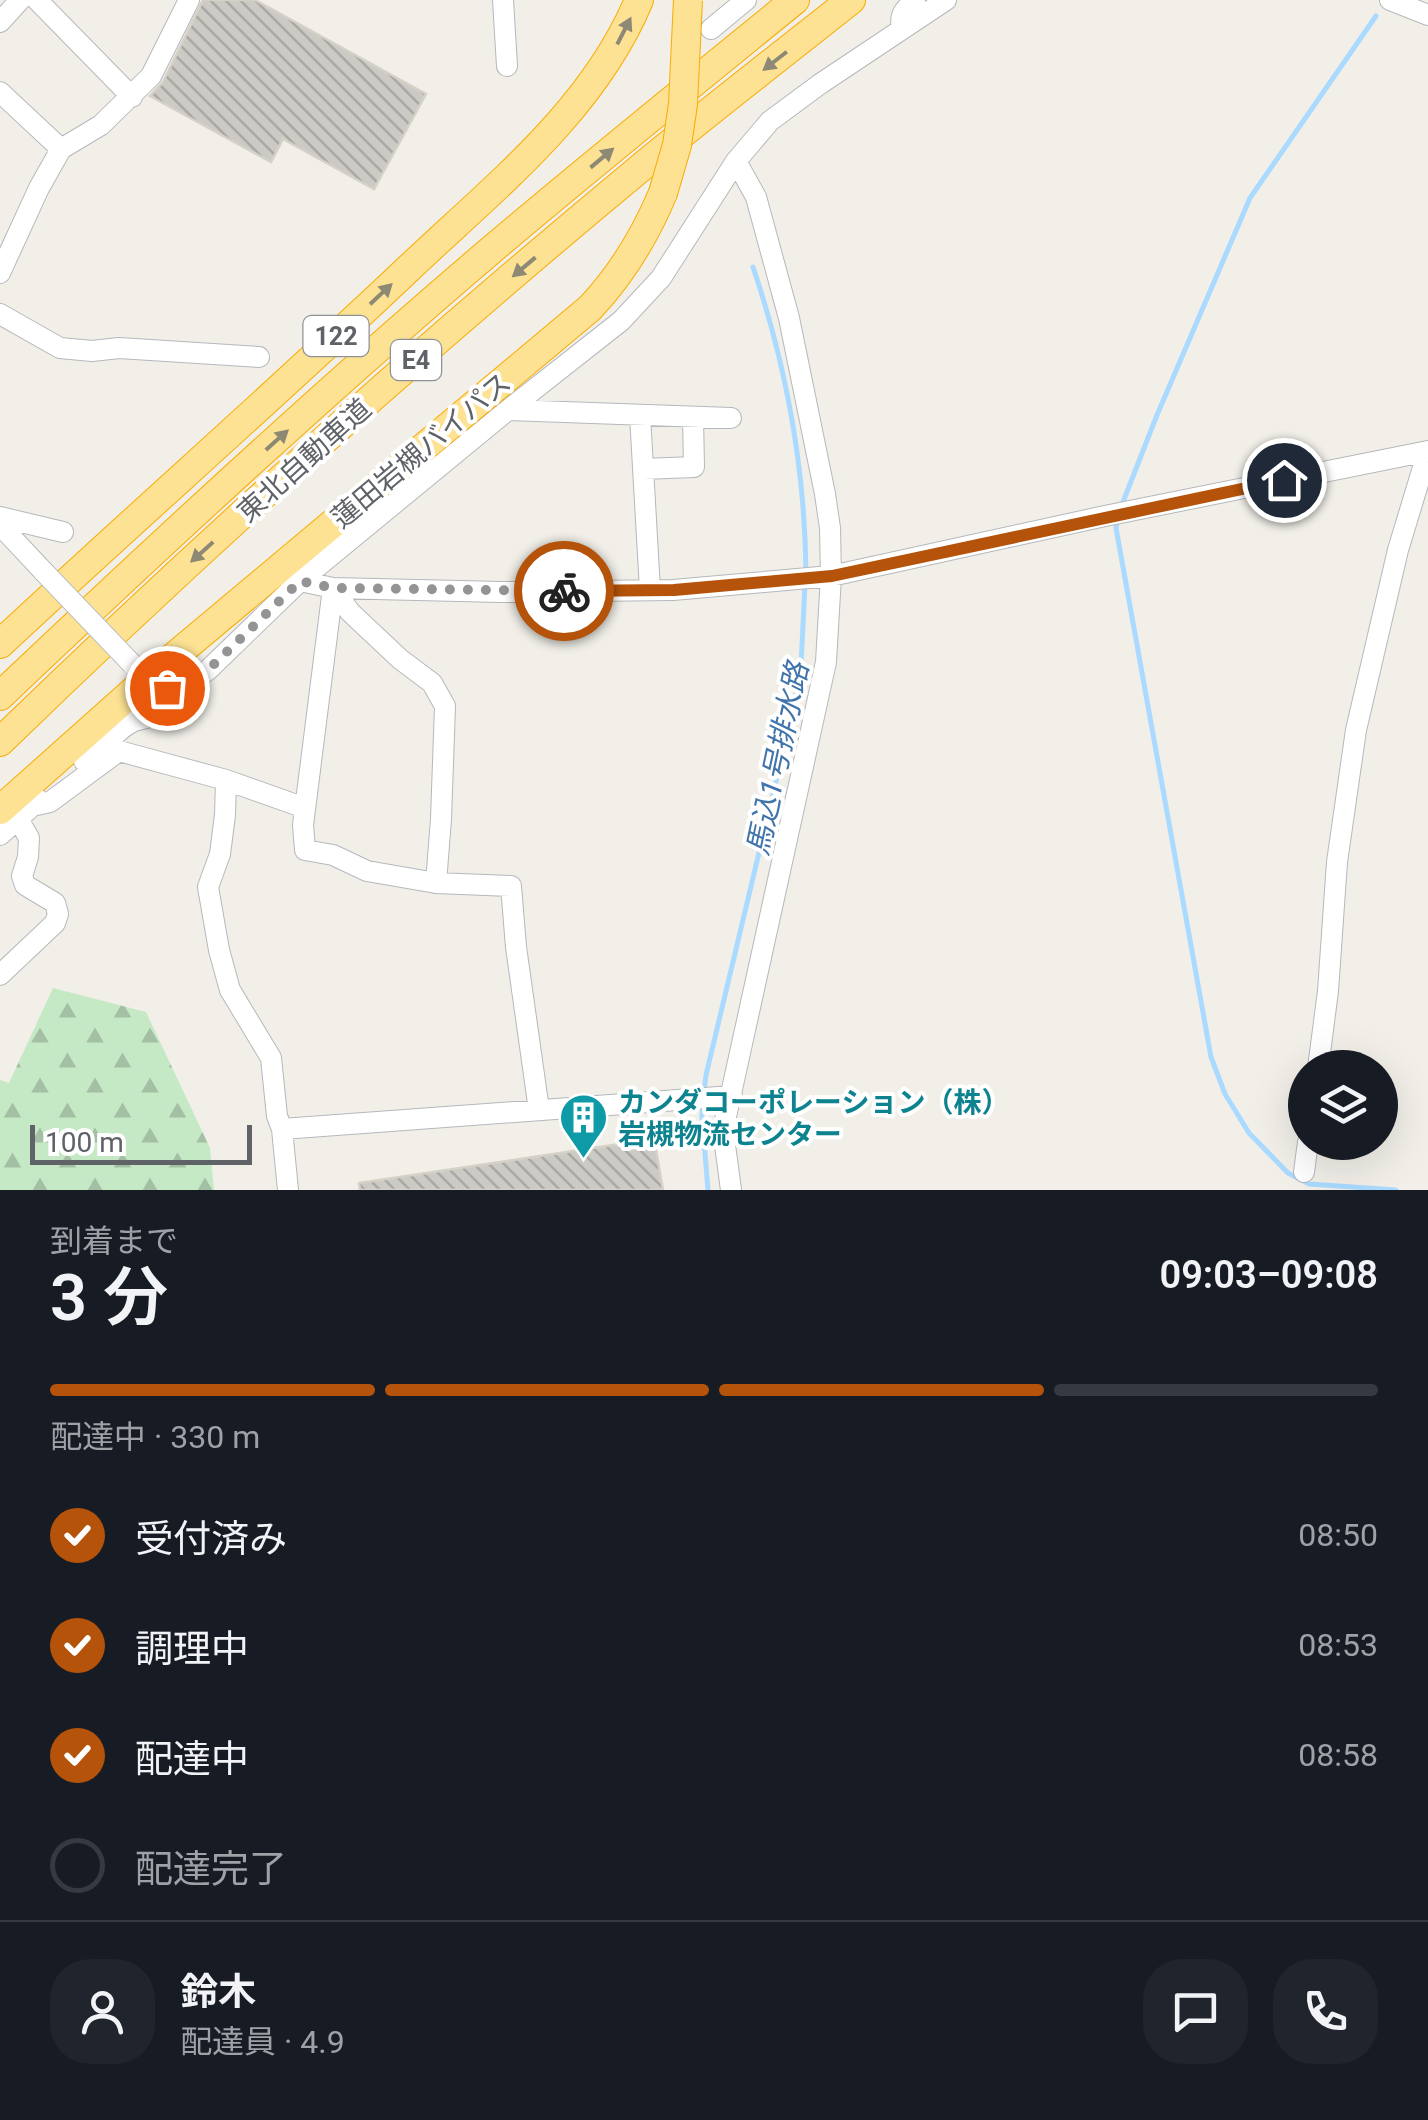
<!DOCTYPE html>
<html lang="ja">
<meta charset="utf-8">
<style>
:root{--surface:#171b24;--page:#20242c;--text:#f1f3f6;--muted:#9ea1a6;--line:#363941;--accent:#b45309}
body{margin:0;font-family:Roboto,"Noto Sans JP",sans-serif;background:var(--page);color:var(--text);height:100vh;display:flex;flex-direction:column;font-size:38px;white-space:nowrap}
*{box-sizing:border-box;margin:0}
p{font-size:32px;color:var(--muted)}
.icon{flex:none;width:55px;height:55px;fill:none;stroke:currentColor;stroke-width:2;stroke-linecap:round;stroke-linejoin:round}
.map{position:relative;height:1190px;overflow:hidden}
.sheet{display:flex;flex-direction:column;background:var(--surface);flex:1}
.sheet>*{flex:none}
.controls{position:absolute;left:1288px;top:1050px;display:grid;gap:20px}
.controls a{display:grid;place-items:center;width:110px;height:110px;border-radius:50%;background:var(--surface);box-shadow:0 10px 40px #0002;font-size:50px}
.scale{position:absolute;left:30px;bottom:25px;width:222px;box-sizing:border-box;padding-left:10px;border:5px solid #5f6368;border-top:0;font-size:28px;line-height:35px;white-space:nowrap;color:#5f6368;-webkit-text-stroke:8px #fff;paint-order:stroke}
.pin{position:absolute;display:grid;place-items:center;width:85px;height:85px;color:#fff;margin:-42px;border:5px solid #fff;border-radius:50%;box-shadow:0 2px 10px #0007}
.courier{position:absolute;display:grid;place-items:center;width:100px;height:100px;margin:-50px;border:8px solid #b45309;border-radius:50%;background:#fff;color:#222;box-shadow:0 2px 12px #0007}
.head em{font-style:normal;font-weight:600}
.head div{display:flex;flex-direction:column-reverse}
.head{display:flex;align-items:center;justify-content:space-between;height:170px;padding:0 50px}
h1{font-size:65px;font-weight:600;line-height:75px}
.bar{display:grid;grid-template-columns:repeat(4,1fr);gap:15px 10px;align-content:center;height:120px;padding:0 50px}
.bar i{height:12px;border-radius:8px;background:var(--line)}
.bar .on{background:var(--accent)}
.bar p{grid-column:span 4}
.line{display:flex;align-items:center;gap:25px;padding:0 50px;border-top:2px solid var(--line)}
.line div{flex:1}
.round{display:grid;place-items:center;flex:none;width:105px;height:105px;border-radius:40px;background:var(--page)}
ol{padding:0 50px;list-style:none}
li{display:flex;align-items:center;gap:30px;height:110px}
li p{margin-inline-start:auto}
li .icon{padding:10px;border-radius:50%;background:var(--accent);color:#fff;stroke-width:4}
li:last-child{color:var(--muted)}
li i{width:55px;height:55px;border:5px solid var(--line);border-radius:50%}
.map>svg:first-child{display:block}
.forest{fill:url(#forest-firs)}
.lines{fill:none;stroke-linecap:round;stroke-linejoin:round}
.stream{stroke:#aadaff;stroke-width:5}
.building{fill:url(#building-back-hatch);stroke:#d6d1c6;stroke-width:2.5}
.minor-casing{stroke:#b5b8bc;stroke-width:22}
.highway-casing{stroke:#f9ab00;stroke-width:30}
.minor{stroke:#fff;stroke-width:20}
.highway{stroke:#fde293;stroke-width:28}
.minor-bridge-casing{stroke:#b5b8bc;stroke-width:22;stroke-linecap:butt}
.highway-bridge-casing{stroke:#f9ab00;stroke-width:30;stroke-linecap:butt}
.minor-bridge{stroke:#fff;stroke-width:20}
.highway-bridge{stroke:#fde293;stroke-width:28}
.oneway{fill:#8e8975}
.done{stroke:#929495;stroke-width:10;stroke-dasharray:0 18}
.route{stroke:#b45309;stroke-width:12}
.labels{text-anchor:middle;stroke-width:8;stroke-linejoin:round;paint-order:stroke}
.shield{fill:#fff;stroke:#8f9295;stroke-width:2.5}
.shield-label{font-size:25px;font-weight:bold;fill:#5f6368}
.street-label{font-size:28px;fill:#5f6368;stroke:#fff}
.culture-label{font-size:28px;font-weight:bold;fill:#0d838f;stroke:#fff;text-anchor:start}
.water-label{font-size:30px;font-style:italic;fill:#4174aa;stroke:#fff}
</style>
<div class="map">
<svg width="1428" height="1190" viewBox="0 0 1428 1190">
<defs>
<pattern id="forest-firs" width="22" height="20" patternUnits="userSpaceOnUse" patternTransform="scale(2.5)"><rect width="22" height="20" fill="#c5e8c5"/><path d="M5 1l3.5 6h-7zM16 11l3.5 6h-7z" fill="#a3c0a4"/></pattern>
<pattern id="building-back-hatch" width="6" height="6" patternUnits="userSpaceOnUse" patternTransform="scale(2.5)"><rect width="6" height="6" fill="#cccac5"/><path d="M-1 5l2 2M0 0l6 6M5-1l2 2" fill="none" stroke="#a9a8a4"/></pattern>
</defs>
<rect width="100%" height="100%" fill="#f1efe8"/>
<path class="forest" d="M53,988l93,24 64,136 4,42h-214v-110l9,3z"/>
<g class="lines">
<path class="stream" d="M753,267c33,98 52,203 53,306
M1121,507l36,-92 93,-217 126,-182
M1118,518l-2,10 95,529 14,37 24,39 39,40 21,11 87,6
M704,1092l2,-17 88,-369 7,-40 4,-82
M703,1103l-1,13 6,74"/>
</g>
<path class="building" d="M203,0h52l171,94 -52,95 -91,-50 -12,23 -121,-66 13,-14z
M654,1139l9,51h-303l-1,-7z"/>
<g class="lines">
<defs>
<path id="minor" d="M37,0l95,97
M503,0l4,66
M1390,0l38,15
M0,22l20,-22
M711,29l35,-29
M902,29c-3,-15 2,-19 13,-29
M0,92l61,57
M0,273l39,-85 22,-39 40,-24 50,-49 38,-76
M0,314l60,34 32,3 27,-3 140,9
M508,410l223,8
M640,415l10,175
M643,469l51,-2 -1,-50
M0,517l63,15
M0,525l44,47
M300,581l33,7 168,4 172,-2 158,-14 274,-60 323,-65
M333,588l17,24 50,47 32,24 13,23 -4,113 -5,64 75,3 5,61 23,163
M333,588l-30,237 2,25 28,5 34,16 69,12
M140,673c23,25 44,14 68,-3l92,-89 208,-171 113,-89 40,-43 75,-117 34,-40 50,-37 126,-84
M84,761l40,-34 10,-6 27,-7 4,-5 2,-20
M226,780l79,28
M32,806l18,-4 69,-51 107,29 -1,35 -5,39 -12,33 11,63 11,40 41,68 6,58 5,13 6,61
M0,835l39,-35
M0,975l55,-52 3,-9 -3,-11 -30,-18 -3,-9 6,-19 1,-19 -11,-19
M1318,1068l10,-77 9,-129 19,-132 42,-180 30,-99
M282,1129l450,-33
M1304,1172l4,-30
M731,1190l-8,-60 103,-468 5,-86 -1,-48 -5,-34 -36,-176 -33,-121 -20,-36"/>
<path id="highway" d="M0,644c135,-126 274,-248 408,-375 85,-81 185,-158 231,-269
M0,696c160,-152 322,-302 490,-445 100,-85 203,-168 305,-251
M0,742c203,-197 414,-386 632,-567 72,-60 146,-117 219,-175
M0,810l146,-130 444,-372c32,-34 55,-72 73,-115"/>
</defs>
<use href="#minor" class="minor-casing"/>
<use href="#highway" class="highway-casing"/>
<use href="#minor" class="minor"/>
<use href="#highway" class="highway"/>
<defs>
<path id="minor-bridge" d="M44,572l88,92"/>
<path id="highway-bridge" d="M663,193l14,-48 6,-41 5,-104"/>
</defs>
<use href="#minor-bridge" class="minor-bridge-casing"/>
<use href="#highway-bridge" class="highway-bridge-casing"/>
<use href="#minor-bridge" class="minor-bridge"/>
<use href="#highway-bridge" class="highway-bridge"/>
</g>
<defs><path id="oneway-solid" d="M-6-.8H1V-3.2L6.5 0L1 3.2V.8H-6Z" transform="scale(2.5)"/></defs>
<g class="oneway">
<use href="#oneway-solid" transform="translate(624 31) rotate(-63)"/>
<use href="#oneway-solid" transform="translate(775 61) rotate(142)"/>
<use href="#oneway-solid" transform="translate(602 158) rotate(-40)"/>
<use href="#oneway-solid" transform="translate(524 267) rotate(140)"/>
<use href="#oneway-solid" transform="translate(381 294) rotate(-43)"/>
<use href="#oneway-solid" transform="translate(277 440) rotate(-42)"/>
<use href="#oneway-solid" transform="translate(202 552) rotate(138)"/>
</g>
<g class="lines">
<path class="done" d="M167,688l27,-8 14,-10 92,-89 33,7 231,3"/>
<path class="route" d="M564,591l110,-1 158,-14 452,-96"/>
</g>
<defs>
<symbol id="building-pin" viewBox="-11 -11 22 30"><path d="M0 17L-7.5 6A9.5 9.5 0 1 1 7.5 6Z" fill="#0f9aa8" stroke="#fff"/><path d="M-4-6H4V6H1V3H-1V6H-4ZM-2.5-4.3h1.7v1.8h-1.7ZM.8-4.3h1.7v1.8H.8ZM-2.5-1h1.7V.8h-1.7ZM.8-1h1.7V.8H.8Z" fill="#fff"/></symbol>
</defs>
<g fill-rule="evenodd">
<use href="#building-pin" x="556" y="1090" width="55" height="75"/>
</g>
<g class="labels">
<g class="shield">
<rect x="303.5" y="316" width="65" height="40" rx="8"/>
<rect x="391" y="340" width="50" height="40" rx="8"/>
</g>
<g class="shield-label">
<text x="336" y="345">122</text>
<text x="416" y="369">E4</text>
</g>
<g class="street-label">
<text transform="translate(421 450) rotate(-40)" y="10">蓮田岩槻バイパス</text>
<text transform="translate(304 460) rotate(-42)" y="10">東北自動車道</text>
</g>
<g class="culture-label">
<text x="618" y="1112">カンダコーポレーション（株）<tspan x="618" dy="32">岩槻物流センター</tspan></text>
</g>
<g class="water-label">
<text transform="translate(778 759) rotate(-78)" y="10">馬込1号排水路</text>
</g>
</g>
</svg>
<div class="controls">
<a><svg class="icon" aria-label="layers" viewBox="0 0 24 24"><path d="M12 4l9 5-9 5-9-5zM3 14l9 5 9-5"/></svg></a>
</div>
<div class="scale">100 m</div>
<div class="pin" style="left:167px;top:688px;background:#ea580c"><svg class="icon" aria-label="bag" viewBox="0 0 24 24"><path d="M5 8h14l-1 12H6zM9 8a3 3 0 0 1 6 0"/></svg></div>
<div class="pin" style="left:1284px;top:480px;background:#1f2937"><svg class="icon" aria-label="home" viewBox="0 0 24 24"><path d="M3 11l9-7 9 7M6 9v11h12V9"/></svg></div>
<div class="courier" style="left:564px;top:591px"><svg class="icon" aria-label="bike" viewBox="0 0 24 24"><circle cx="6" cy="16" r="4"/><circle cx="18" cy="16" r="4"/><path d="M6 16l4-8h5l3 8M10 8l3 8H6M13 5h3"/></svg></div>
</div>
<section class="sheet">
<div class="head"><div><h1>3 分</h1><p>到着まで</p></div><em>09:03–09:08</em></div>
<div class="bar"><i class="on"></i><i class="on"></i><i class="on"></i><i></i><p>配達中 · 330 m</p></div>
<ol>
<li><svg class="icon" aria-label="check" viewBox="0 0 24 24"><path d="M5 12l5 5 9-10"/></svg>受付済み<p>08:50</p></li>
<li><svg class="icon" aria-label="check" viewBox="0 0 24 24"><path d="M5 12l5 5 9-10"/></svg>調理中<p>08:53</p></li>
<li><svg class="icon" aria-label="check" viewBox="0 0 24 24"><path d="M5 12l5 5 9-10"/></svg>配達中<p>08:58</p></li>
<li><i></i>配達完了</li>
</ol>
<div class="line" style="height:180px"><a class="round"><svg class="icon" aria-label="person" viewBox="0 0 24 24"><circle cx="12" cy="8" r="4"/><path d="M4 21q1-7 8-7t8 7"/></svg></a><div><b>鈴木</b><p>配達員 · 4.9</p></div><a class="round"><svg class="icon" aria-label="chat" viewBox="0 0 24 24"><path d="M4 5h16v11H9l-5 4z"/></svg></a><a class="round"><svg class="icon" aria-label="phone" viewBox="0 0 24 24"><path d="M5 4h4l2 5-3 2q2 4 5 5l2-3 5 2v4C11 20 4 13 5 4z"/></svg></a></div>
</section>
